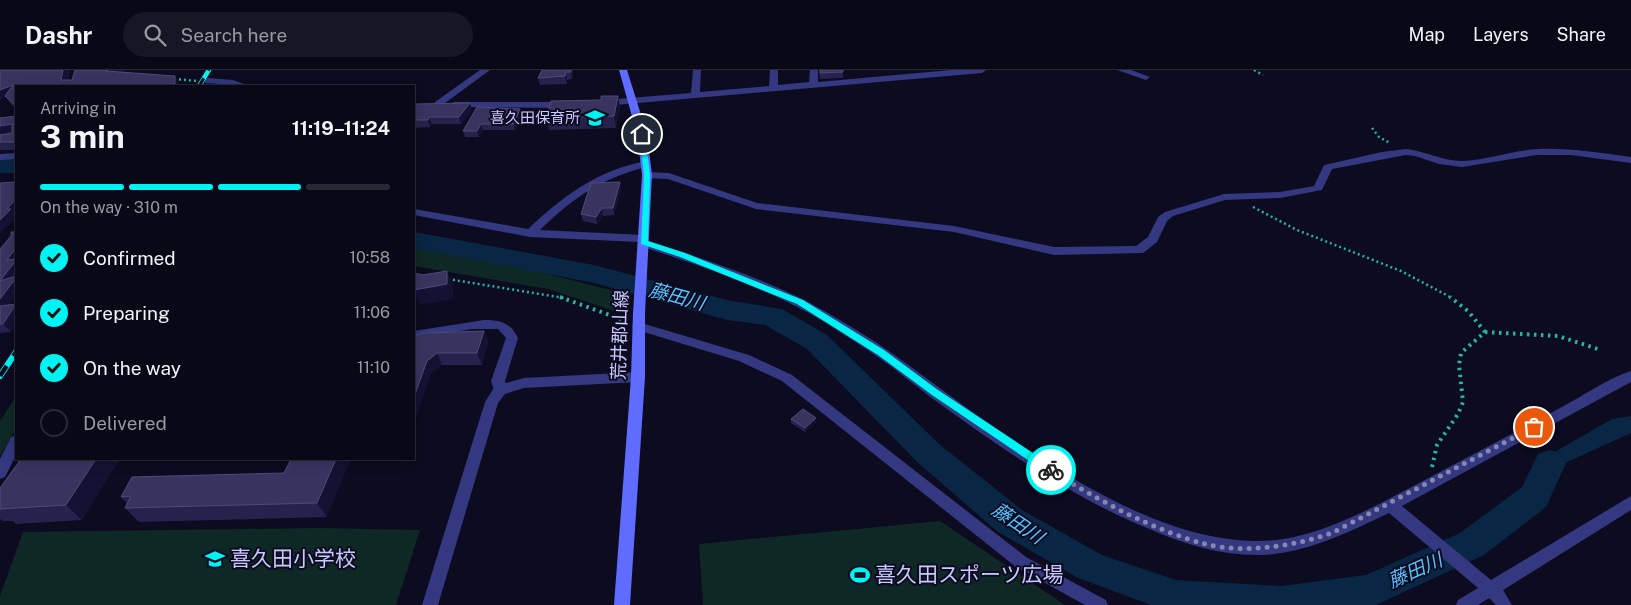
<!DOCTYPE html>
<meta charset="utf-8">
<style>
:root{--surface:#090817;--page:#171624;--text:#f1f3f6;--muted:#999aa1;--line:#292936;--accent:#00f3f3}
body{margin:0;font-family:"Public Sans","Noto Sans JP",sans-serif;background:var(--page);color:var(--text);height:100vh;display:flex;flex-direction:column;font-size:19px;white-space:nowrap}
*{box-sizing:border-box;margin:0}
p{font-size:16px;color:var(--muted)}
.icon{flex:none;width:28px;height:28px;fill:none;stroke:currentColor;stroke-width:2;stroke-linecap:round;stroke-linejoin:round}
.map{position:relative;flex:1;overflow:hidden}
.side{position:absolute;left:15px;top:15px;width:400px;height:375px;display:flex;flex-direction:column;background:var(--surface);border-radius:0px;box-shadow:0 2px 12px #0003,0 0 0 1px var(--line)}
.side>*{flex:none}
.pin{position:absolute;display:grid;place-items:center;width:42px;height:42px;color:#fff;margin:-21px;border:2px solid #fff;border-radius:50%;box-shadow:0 1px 5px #0007}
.courier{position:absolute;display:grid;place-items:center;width:50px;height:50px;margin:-25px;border:4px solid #00f3f3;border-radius:50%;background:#fff;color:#222;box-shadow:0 1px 6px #0007}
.head em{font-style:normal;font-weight:700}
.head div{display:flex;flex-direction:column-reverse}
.head{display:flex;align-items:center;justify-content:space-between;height:85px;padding:0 25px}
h1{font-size:32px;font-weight:700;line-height:38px}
.bar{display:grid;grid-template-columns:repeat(4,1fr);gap:8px 5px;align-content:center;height:60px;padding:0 25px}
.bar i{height:6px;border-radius:4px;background:var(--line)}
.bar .selected{background:var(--accent)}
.bar p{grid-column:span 4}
ol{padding:0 25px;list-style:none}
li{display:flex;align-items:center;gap:15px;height:55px}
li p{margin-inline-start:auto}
li .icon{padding:5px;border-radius:50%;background:var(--accent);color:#111;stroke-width:4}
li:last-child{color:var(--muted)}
li i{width:28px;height:28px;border:2px solid var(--line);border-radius:50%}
header{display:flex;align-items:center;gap:30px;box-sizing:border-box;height:70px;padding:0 25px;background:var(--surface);border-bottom:1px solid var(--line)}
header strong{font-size:24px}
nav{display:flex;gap:28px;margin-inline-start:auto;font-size:18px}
.search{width:350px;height:45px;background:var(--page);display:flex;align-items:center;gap:12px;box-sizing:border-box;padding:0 18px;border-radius:28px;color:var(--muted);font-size:19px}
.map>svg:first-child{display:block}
.green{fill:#0e2925}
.water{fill:#092644}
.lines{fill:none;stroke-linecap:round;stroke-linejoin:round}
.river{fill:#092644;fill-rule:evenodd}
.path-far1{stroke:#27b59e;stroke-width:2.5;stroke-dasharray:2 3;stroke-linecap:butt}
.path{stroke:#27b59e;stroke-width:4;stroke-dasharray:2.5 4.5;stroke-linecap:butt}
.minor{fill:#333880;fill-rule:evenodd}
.tertiary{fill:#333880;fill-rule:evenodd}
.secondary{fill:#5f6cff;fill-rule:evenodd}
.rail-far1-casing{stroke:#00f3f3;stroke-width:4.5}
.rail-casing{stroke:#00f3f3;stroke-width:6}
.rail-far1{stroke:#0c0b1f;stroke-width:3;stroke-dasharray:9;stroke-linecap:butt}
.rail{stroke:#0c0b1f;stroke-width:4.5;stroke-dasharray:12;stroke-linecap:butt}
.wall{fill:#26224d}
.shaded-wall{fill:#141233}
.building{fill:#383460;stroke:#4e4b79}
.route{fill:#00f3f3}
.done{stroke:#8786b1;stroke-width:5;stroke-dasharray:0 9}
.labels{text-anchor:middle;stroke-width:4;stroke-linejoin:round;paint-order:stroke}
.far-poi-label{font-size:15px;fill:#c9c8ff;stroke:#0c0b1f;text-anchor:end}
.street-label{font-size:18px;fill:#c9c8ff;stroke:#0c0b1f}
.water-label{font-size:19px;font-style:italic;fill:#56c2ff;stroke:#0c0b1f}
.near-poi-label{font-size:21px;fill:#c9c8ff;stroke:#0c0b1f;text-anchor:start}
</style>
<header>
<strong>Dashr</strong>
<div class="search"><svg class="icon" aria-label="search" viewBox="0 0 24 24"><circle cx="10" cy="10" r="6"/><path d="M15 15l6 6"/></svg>Search here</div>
<nav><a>Map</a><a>Layers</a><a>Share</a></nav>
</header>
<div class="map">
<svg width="1631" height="535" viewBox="0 0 1631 535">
<rect width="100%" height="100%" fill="#0c0b1f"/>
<path class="green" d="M414,176l118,24 94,24 -6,19 -72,-24 -134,-23z
M16,326v32l-16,28v-35z
M940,451l125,84h-362l-4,-61z
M319,458l101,2 -24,75h-396v-9l23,-64z"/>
<path class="water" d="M1631,346v17l-75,34 -7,28 -15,4 -3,-20 8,-18 73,-42z"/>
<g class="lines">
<path class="river" d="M0,89h16v14h-16z
M414,162l180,33 133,35 55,9 45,26 112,109 83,66 80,45 74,25 105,6 85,-11 94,-42 62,-46 16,-33 12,-4 12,4 4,9 -20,44 -62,48 -108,50h-225l-73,-27 -80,-46 -81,-70 -110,-113 -42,-24 -38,-5 -133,-37 -180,-35z"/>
<path class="path-far1" d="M1254,0l9,5
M174,9l24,2
M1372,58l7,9 11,6
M1253,137l44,23 104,41 51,27
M448,209l116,19"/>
<path class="path" d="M560,227l66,24
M1485,262l73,4 43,14
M1432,397l5,-22 21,-31 5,-12 -4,-37 2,-12 24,-21 -17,-21 -18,-14"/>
<path class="minor" d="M480,0h10l-49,36h-6v-4z
M693,0h8l-1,22 69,-6 1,-16h8v15l31,-3 1,-12h8v12l133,-12h35l-4,3 -378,33 -5,-3 5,-3 87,-7z
M1117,0h14l19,7 -4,3z
M208,8l25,2 16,6 -44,-3v-4z
M454,32h112l5,3 -5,3 -115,-1 -2,-2z
M1406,79c19,2 37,12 56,12 26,-1 51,-11 77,-12 31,-1 61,4 92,8v6l-60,-8h-34l-75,12 -23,-3 -24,-8 -9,-1 -74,14 -10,21 -42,8 -55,2 -52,16 -6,5 -10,21 -14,11 -89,2 -100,-23 -198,-23 -88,-30 -21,-1 -5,-3 5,-3 22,1 88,30 197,23 100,21 82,-1 12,-9 10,-20 7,-5 59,-18 56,-2 34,-6 10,-21 58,-13z
M16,83v6l-16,1v-6z
M646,91l5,3 -1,2c-48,12 -75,30 -110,64l104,5 4,1 1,5c58,19 126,41 179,72 22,13 44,26 65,41 103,73 268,212 401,183 45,-10 87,-34 127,-55 47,-25 94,-50 141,-75 22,-12 45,-28 69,-36v11l-229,124 89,74 140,-84v14l-128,80 9,15h-16l-7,-7 -11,7h-22l2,-5 20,-12 -89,-75c-40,19 -82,40 -127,42 -38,1 -76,-10 -110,-25 -80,-32 -153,-83 -223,-134 -16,-12 -31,-25 -47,-36 -18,-13 -37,-25 -56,-37 -56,-34 -124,-57 -186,-77l-1,-4 -109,-5 -116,-22v-6l114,20c35,-33 70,-59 118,-68z
M484,250c17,0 27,3 34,18l-13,43 2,9 -2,4h-10l-4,-13 15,-43 -8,-9h-26l-58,10v-8z
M638,252l111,33 43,20 234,182 80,43 2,5h-23l-69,-38 -234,-186 -43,-20 -105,-32 -2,-3 2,-3z
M16,365v20l-11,22 -5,2v-20l11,-22z"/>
<path class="tertiary" d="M638,302l5,2 2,3 -2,3 -5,2 -114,6 -19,6 -7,9 -60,202h-16l63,-203 10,-16 29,-8z"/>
<path class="secondary" d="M619,0h8l20,64 5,41 -7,138v64l-15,228h-16l17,-228 2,-64 9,-138 -5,-41z"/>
<defs>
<path id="rail-far1" d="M199,16l10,-16"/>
<path id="rail" d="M0,306l16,-24"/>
</defs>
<use href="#rail-far1" class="rail-far1-casing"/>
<use href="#rail" class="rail-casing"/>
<use href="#rail-far1" class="rail-far1"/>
<use href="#rail" class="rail"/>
</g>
<path class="wall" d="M0,0h70l-2,10h4l3,-10h51l-4,2 58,12v2h-164v23l-5,-5 -5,-7 -6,3z
M573,0l-1,9 -5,1v4l-27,1 -2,-7z
M819,0h24v8l-23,1z
M618,26l2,11 -4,21 -67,2 -3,-12 55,-18z
M414,34l58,6 -11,14h-29l-2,3 -16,1z
M520,39l2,6 -7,15h-32l-4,7h-14l-2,-6z
M16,46v34h-16v-15z
M620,112l1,7 -7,26 -11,1 -6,8 -14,-3 -2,-7z
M16,162v63l-7,10 2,27 -11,1v-84l11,-13z
M484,261l4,11 -6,23h-40l-10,7 -18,-36z
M791,349l25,3 -11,10 -14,-9z
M21,389l61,61 -66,4 -3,-3h-10l-3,-2v-31z
M291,389l36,58 -188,5 -14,-14 2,-5 -6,-6 163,-24z"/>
<path class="shaded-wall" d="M63,0h7l-4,16 -5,-6z
M108,0h18l-15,8 -5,-7z
M571,0h2l-1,9 -1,-7z
M566,2l1,8v4l-2,-8z
M175,6l5,8v2h-3l-2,-2z
M13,15l3,8 -16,7v-10z
M618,26l2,11 -4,21 -2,-12z
M470,33l2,7 -11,14 -2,-7z
M520,39l2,6 -7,15 -1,-6z
M429,47l3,7 -2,3 -2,-7z
M12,54l4,8 -16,3v-9z
M481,54l2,6 -4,7 -2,-6z
M620,112l1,7 -7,26 -1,-7z
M16,129v19l-16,15v-13l7,-11z
M602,138l1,8 -6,8 -1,-7z
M16,178v29l-16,4 7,-21z
M447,201l6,15v13l-33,6 -5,-10 -1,1v-21l6,14z
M16,208v17l-14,19 -2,-1v-14z
M16,234v19l-5,9 -8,-8z
M484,261l4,11 -6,23 -5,-12z
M437,283l5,12 -10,7 -18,51v-26l13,-36z
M816,348v4l-11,10v-4z
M96,389h24l-38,61 -16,-15z
M336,389h15l-24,58 -10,-14z"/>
<path class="building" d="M0,0h63l-2,10h11l3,-10h33l-2,1 69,5v8l-34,2h-125v20l-11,-10 8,-11 -13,5z
M542,0h29v2h-5l-1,4 -27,2z
M820,0h23v2l-23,1z
M601,26h17l-4,20 -68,2 5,-17 50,-1z
M470,33l-11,14h-30l-1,3h-14v-16z
M477,37l43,2 -6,15h-33l-4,7h-14z
M16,46v26h-16v-7l12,-2v-9l-12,2v-8z
M16,112v17l-9,10h4l-11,11v-37z
M620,112l-7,26h-11l-6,9 -15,-3 10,-31z
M11,162h5v16l-9,12 8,-1 -1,4 -14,18 16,-5v2l-16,21v-50l11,-13z
M447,201v13l-33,6v-17l9,2z
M16,234l-13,20h-3v-18z
M484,261l-7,22h-40l-10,8 -13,36v-61l10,-3z
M803,339l13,9 -11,10 -14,-9z
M21,389h75l-30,46 -66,4v-21z
M291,389h45l-19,44 -192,5 6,-12 -10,1 11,-20 152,-4z"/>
<path class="route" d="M642,62l3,2 5,41 -2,66 37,12 118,47 81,50 54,40 116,77v6h-7l-115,-78 -54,-40 -81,-51 -117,-47 -39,-13 3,-69 -5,-41z"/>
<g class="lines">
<path class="done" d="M1051,400c42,28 104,61 154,74 39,10 89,2 127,-11l202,-106"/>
</g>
<defs>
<symbol id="school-bare" viewBox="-9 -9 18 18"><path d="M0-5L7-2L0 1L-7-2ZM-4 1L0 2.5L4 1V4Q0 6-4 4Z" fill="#00f3f3" stroke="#0c0b1f" stroke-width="2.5" paint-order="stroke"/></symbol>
<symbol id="stadium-bare" viewBox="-9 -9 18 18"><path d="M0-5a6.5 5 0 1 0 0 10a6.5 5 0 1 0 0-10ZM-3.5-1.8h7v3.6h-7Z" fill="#00f3f3" stroke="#0c0b1f" stroke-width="2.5" paint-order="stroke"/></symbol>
</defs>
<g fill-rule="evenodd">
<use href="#school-bare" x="581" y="34" width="28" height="28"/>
<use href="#school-bare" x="201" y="475" width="28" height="28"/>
<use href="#stadium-bare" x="846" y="491" width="28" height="28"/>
</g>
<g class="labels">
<g class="far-poi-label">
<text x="580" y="53">喜久田保育所</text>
</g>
<g class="street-label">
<text transform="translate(620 265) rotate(-88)" y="6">荒井郡山線</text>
</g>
<g class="water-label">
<text transform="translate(677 226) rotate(15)" y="7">藤田川</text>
<text transform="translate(1018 453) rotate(34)" y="7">藤田川</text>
<text transform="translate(1415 500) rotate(-24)" y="7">藤田川</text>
</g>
<g class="near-poi-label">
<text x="230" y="496">喜久田小学校</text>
<text x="875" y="512">喜久田スポーツ広場</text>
</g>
</g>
</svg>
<div class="pin" style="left:1534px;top:357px;background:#ea580c"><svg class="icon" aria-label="bag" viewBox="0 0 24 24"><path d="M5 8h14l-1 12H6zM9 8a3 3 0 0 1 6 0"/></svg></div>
<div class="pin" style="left:642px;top:64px;background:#1f2937"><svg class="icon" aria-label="home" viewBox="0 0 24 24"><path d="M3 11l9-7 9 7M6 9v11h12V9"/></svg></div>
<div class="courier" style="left:1051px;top:400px"><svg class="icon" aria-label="bike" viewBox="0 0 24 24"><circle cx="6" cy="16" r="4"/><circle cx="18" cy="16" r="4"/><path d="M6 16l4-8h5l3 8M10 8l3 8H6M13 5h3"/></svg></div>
<section class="side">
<div class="head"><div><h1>3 min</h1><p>Arriving in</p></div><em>11:19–11:24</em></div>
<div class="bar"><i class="selected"></i><i class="selected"></i><i class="selected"></i><i></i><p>On the way · 310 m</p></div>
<ol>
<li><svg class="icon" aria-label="check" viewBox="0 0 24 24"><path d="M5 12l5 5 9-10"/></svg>Confirmed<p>10:58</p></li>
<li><svg class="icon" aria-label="check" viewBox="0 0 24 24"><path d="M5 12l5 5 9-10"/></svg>Preparing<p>11:06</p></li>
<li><svg class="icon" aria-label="check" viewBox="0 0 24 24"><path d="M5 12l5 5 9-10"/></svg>On the way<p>11:10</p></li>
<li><i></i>Delivered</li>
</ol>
</section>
</div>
